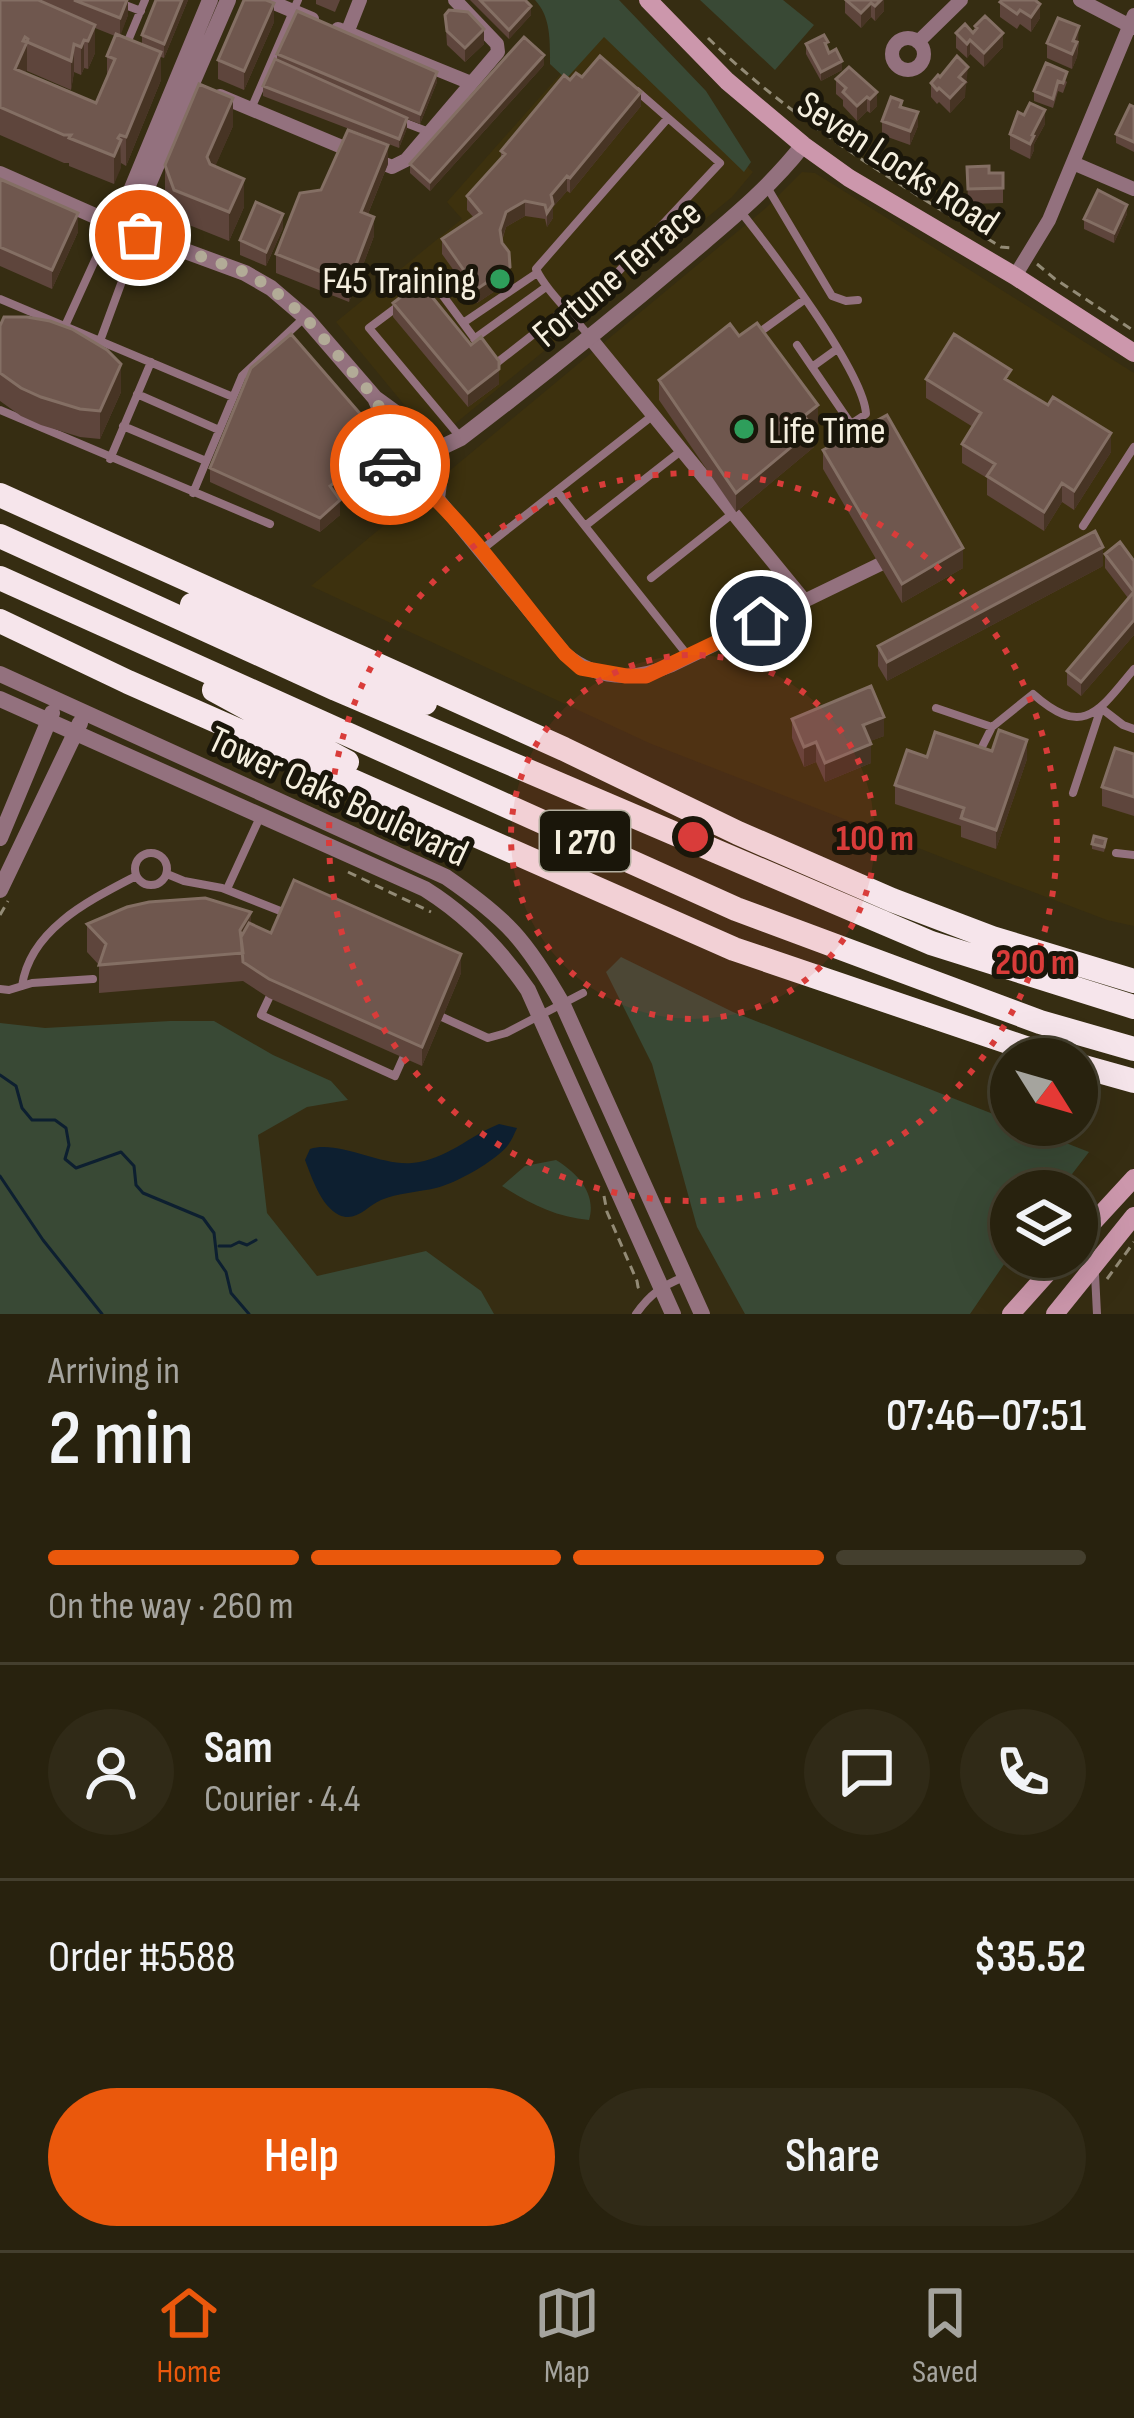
<!DOCTYPE html>
<meta charset="utf-8">
<style>
:root{--surface:#28220e;--page:#302a17;--text:#f1f3f6;--muted:#a5a49e;--line:#443f2e;--accent:#ea580c}
body{margin:0;font-family:"Sofia Sans Condensed",sans-serif;background:var(--page);color:var(--text);height:100vh;display:flex;flex-direction:column;font-size:45px;white-space:nowrap}
*{box-sizing:border-box;margin:0}
p{font-size:39px;color:var(--muted)}
.icon{flex:none;width:66px;height:66px;fill:none;stroke:currentColor;stroke-width:2;stroke-linecap:round;stroke-linejoin:round}
.map{position:relative;height:1314px;overflow:hidden}
.side{display:flex;flex-direction:column;background:var(--surface);flex:1}
.side>*{flex:none}
.needle{width:78px;rotate:127deg}
.controls{position:absolute;left:990px;top:1038px;display:grid;gap:24px}
.controls a{display:grid;place-items:center;width:108px;height:108px;border-radius:50%;background:var(--surface);box-shadow:0 12px 48px #0002,0 0 0 3px var(--line);font-size:60px}
.pin{position:absolute;display:grid;place-items:center;width:102px;height:102px;color:#fff;margin:-51px;border:6px solid #fff;border-radius:50%;box-shadow:0 3px 12px #0007}
.courier{position:absolute;display:grid;place-items:center;width:120px;height:120px;margin:-60px;border:9px solid #ea580c;border-radius:50%;background:#fff;color:#222;box-shadow:0 3px 15px #0007}
.overview em{font-style:normal;font-weight:600}
.overview div{display:flex;flex-direction:column-reverse}
.overview{display:flex;align-items:center;justify-content:space-between;height:204px;padding:0 48px}
h1{font-size:78px;font-weight:600;line-height:90px}
.bar{display:grid;grid-template-columns:repeat(4,1fr);gap:18px 12px;align-content:center;height:144px;padding:0 48px}
.bar i{height:15px;border-radius:9px;background:var(--line)}
.bar .on{background:var(--accent)}
.bar p{grid-column:span 4}
.line{display:flex;align-items:center;gap:30px;padding:0 48px;border-top:3px solid var(--line)}
.line div{flex:1}
.round{display:grid;place-items:center;flex:none;width:126px;height:126px;border-radius:63px;background:var(--page)}
.primary-button{display:flex;gap:24px;margin-top:auto;padding:24px 48px}
.primary-button a{flex:1;height:138px;border-radius:72px;background:var(--accent);color:#fff;font-size:48px;font-weight:600;line-height:138px;text-align:center}
.primary-button a+a{background:var(--page);color:var(--text)}
.dock{display:flex;justify-content:space-around;align-items:center;height:168px;border-top:3px solid var(--line);background:var(--surface);font-size:33px;color:var(--muted)}
.dock a{display:grid;justify-items:center;gap:6px}
.dock .on{color:var(--accent)}
.map>svg:first-child{display:block}
.built{fill:#3d310e}
.green{fill:#394935}
.water{fill:#0d1f30}
.lines{fill:none;stroke-linecap:round;stroke-linejoin:round}
.stream{stroke:#0d1f30;stroke-width:3}
.path{stroke:#938b76;stroke-width:3;stroke-dasharray:9 6;stroke-linecap:butt}
.service{stroke:#93717e;stroke-width:8}
.minor{stroke:#93717e;stroke-width:14}
.tertiary{stroke:#93717e;stroke-width:16}
.secondary{stroke:#cc97ac;stroke-width:18}
.motorway{stroke:#f6e5eb;stroke-width:24}
.wall{fill:#5e453c;fill-rule:evenodd}
.shaded-wall{fill:#473424}
.building{fill:#6f574e;stroke:#846f64;stroke-width:3}
.done{stroke:#b2ab97;stroke-width:12;stroke-dasharray:0 21.6}
.route{stroke:#ea580c;stroke-width:15}
.ring{fill:none;stroke:#d93c3a;stroke-width:6;stroke-dasharray:6 12}
.leisure-dot{fill:#2e9e5b;stroke:#1a160a;stroke-width:4.5}
.labels{text-anchor:middle;stroke-width:10;stroke-linejoin:round;paint-order:stroke}
.shield{fill:#1a160a;stroke:#b3ae9f;stroke-width:3}
.shield-label{font-size:36px;font-weight:bold;fill:#f5efdf}
.street-label{font-size:39px;fill:#f5efdf;stroke:#1a160a}
.poi-label{font-size:39px;fill:#f5efdf;stroke:#1a160a;text-anchor:end}
.centre{fill:#d93c3a;stroke:#1a160a;stroke-width:6}
.ring-label{font-size:36px;text-anchor:middle;font-weight:bold;fill:#d93c3a;stroke:#1a160a;stroke-width:10;stroke-linejoin:round;paint-order:stroke}
</style>
<div class="map">
<svg width="1134" height="1314" viewBox="0 0 1134 1314">
<rect width="100%" height="100%" fill="#362d12"/>
<path class="built" d="M602,27l151,145 -21,25 -298,244 -98,-119 126,-103 -15,-17z
M802,172l13,1 319,200v553l-27,-6 -135,-51 -323,-126 -338,-157 456,-379z"/>
<path class="green" d="M535,0h84l87,91 45,71 -7,10 -140,-135 -38,42 -16,-15c0,-23 1,-47 -15,-64z
M700,0h83l31,25 -39,45z
M621,957l112,55 278,109v4h9l69,27 -30,39h-48v63l-41,60h-225l-48,-87 -45,-163 -46,-92z
M170,1021h44l59,34 58,26 17,19 -41,7 -49,28 9,78 50,63 109,-25 55,40 13,23h-494v-291l45,5z
M556,1160c21,13 41,33 33,60 -33,-3 -59,-16 -87,-34l23,-20z"/>
<path class="water" d="M499,1124l18,4c-3,6 -5,12 -9,17 -11,15 -53,39 -72,43 -17,4 -39,5 -55,12 -14,6 -25,23 -42,15 -18,-9 -27,-37 -34,-55l5,-11c29,-9 69,17 102,14 34,-3 57,-27 87,-39z"/>
<g class="lines">
<path class="stream" d="M0,1075l16,11 6,22 10,12h23l11,8 3,17 -4,14 11,9 45,-16 13,14 2,19 7,8 60,25 11,15 3,26 9,13 5,21 18,21
M0,1176l43,64 59,74
M219,1246h12l8,-4 8,3 9,-5"/>
<path class="path" d="M708,38c86,84 191,146 293,209l13,1
M1037,264l18,15 79,52
M348,872l83,40
M0,915l8,-14
M604,1196l3,16 30,69 1,6 4,5
M1107,1279l27,-37"/>
<path class="service" d="M112,0l29,11
M125,48l20,-48
M637,91l31,27
M251,109l47,-109
M398,120l31,12
M767,187l65,109 14,5 12,-1
M741,212c30,38 123,160 125,202l-15,10 -54,-79
M418,292l14,-11 48,65
M0,299l233,98
M401,304l-32,24 92,110
M575,318l145,-155 -52,-45 -132,151c10,22 37,46 53,67
M463,323l74,-50
M65,326l46,-101
M764,329l40,-29
M474,339l72,-52
M100,341l39,-106
M492,363l2,2 73,-57
M812,367l25,-18
M137,394l82,36
M0,410l270,114
M123,426l83,35
M110,459l41,-97
M557,491l132,166
M193,493l49,-117 63,-59
M585,526l97,-76
M1083,526l51,-79
M480,551l172,-135
M651,578l81,-64
M936,708l56,19
M979,753l13,-26 41,-33c51,45 66,17 101,-25
M1073,793l28,-85 22,17 11,4
M135 869a16 16 0 1 1 32 0a16 16 0 1 1-32 0Z
M1116,853l18,2
M167,874l17,7 38,7 66,26
M227,889l34,-74
M22,986c8,-57 68,-86 114,-110
M0,989l9,1 23,-7 61,-4
M269,998l-8,17 134,61 8,-18
M442,1017l46,21 18,-5 77,-40
M1095,1274l2,40
M636,1314c14,-20 26,-28 48,-37"/>
<path class="minor" d="M267,0l45,19
M1080,0l54,28
M338,29l133,54
M347,33l13,-33
M892 54a16 16 0 1 1 32 0a16 16 0 1 1-32 0Z
M918,42l43,-42
M220,96l134,56
M375,160l17,7 14,-7 92,-108 -1,-8 -42,-44
M1073,163l61,26
M1015,276l34,-56 85,-205
M591,339l213,261
M437,498l128,156c33,27 69,27 107,11l223,-108"/>
<path class="tertiary" d="M0,174l120,53 125,46 26,15 34,29 70,81 22,16 22,28 4,5 -1,13 -8,10 -13,2 -14,-11 1,-34 -13,-29
M120,227l19,-21 89,-206
M120,227l5,-22 85,-205
M419,442l19,7 23,-11c76,-58 150,-117 223,-179 42,-36 85,-70 119,-114
M408,472l29,26 5,-36
M0,674l446,203c61,42 80,63 117,128l139,309
M0,699l425,190c43,27 75,60 103,101l145,324
M0,838l52,-125
M0,890l80,-167"/>
<path class="secondary" d="M648,0l79,81 76,64 46,33 166,98 119,77
M1077,1240l57,-62
M1011,1314l51,-57
M1055,1314l79,-98"/>
<path class="motorway" d="M0,495l564,254 174,84 154,67 100,38 142,43
M0,536l336,153 595,254 203,64
M0,578l736,331 304,113 94,27
M192,605l165,72 68,26
M0,621l128,61 606,267 324,110
M214,690l133,72
M1077,1065l57,16"/>
</g>
<path class="wall" d="M0,0h128v15l-8,20 22,9v-9l14,-35h32l-24,58 -3,-1v23l-35,86 -5,-3 -7,21 -45,-18v-3h-5l-64,-28zM95,28l20,8 -8,20v21l-11,26 -71,-30 2,-7v5l44,19 3,-18 7,3 3,-7 4,1 7,-16z
M316,0h24l-5,12 -19,-8z
M470,0h55l6,15 -22,24z
M845,0h39v11l-9,10 -4,-4 -10,11 -16,-15z
M1000,2l40,16 -9,14 -11,-8 -3,5 -17,-12z
M445,15l39,29 -19,18 -18,-17z
M274,22l-30,68 -26,-11v-19z
M975,26l28,21 -19,20 -14,-13 -3,4 -11,-10v-15h17z
M1079,41l-2,16 -5,12 -25,-11v-15z
M806,44l22,6 14,20 -21,11 -15,-27z
M277,54l160,28 -17,42 -13,-5v9l-8,20 -136,-52v-10l14,-26z
M1046,63l21,19 -4,11 -5,-2 -5,17 -19,-7v-10z
M544,65l-114,126 -20,-18v-9z
M849,67l28,39 -7,7 -3,-2 -10,10 -14,-15v-6l-7,-6v-15z
M582,77l59,29 -71,87 -3,-2 -14,16v11l-6,9 -2,-8 -20,-3 -19,11 -4,14 8,40 -33,22 -35,-49v-15l32,-21 -7,-8v-14l34,-38v-7l69,-71z
M940,77l28,5 -3,3v12l-15,16 -11,-11 -2,2 -6,-7v-14z
M1134,107v45l-18,-9v-9z
M882,121l36,5 -8,19 -28,-10z
M1045,124l-11,20v6l-4,9 -20,-10v-15z
M233,126l-18,40 29,41 -15,34 -55,-22 -9,-26v-28z
M388,164l-20,50 6,22 -25,66 -73,-29v-19l45,-64z
M967,167l22,6h14v30l-35,1z
M0,179l78,53 -26,57 -52,-23z
M1127,214l-13,29 -30,-14v-10z
M283,228l-17,38 -26,-11v-15z
M393,303l106,58v23l-31,23 -75,-90z
M0,326l121,66 -21,47 -20,-2 -39,-12 -20,-9 -21,-15z
M926,379l85,3 100,70 -37,58 -12,-8 -18,29 -57,-36v-17l-25,-15v-19l11,-17 -47,-29z
M659,380l159,44 -5,3 1,20 -78,65 -77,-112z
M369,439l-5,25 -13,9v11l-14,11 3,20 -20,17 -110,-50v-14z
M823,450l140,118 -61,35 -79,-134z
M1105,554l29,7v74l-53,61 -14,-11v-14l61,-73 -23,-30z
M1103,566l-216,115 -9,-15v-20z
M792,719l92,17 -14,5 1,22 -46,19 -9,-20 -12,5 -12,-29z
M992,751l35,8 -31,90 -35,-12v-11l-66,-22v-19l32,-28z
M1134,754v62l-32,-10v-19z
M1092,844h14l-2,8 -12,-3z
M87,924h164l20,9 190,40 -39,93 -153,-68 -26,-17 -144,12v-28l-12,-13z"/>
<path class="shaded-wall" d="M127,0h1v15l-8,22v-19z
M182,0h6l-24,58v-14z
M881,0h3v11l-9,10v-15z
M274,3v19l-30,68v-19z
M871,3v14l-10,11v-15z
M1040,4v14l-9,14v-15z
M531,6v9l-22,24v-9z
M95,25v28l-7,16v-28z
M1079,26l-2,31 -5,12 1,-28z
M484,29v15l-19,18v-14z
M1003,33v14l-19,20v-14z
M25,37v10l2,-5v28l-12,27v-28z
M84,40v28l-3,7v-28z
M970,40v14l-3,4v-14z
M74,44v28l-3,18v-29z
M161,52v28l-35,86v-29z
M544,55v10l-114,126v-9z
M842,61v9l-21,11v-9z
M968,67l-3,30 -15,16v-15l9,-21z
M437,72v10l-17,42v-10z
M641,92v14l-71,87v-15z
M877,92v14l-7,7v-14z
M867,97v14l-10,10v-15z
M233,98v28l-26,59v-28z
M1045,110v14l-11,20v6l-4,9 2,-24z
M918,112v14l-8,19v-14z
M407,118v10l-8,20v-9z
M120,135l1,33 -7,16v-28l4,-18z
M388,145v19l-27,67v-19z
M567,176v15l-14,16v11l-6,9v-14l4,-18z
M244,179v28l-15,34v-29z
M525,201v15l-19,11 -6,17v-14l6,-18z
M1127,205v9l-13,29v-10z
M78,213v19l-26,57v-19z
M283,214v14l-17,38v-14z
M374,217v19l-25,66v-19z
M510,267v14l-33,22v-14z
M121,364v28l-21,47v-28z
M499,369v15l-31,23v-14z
M818,405v19l-14,11v-19z
M369,424v15l-5,25 -13,9v11l-21,17v-15z
M814,428v19l-78,65v-19z
M1111,433v19l-37,58v-19z
M1062,483v19l-18,29v-19z
M340,500v15l-20,17v-14z
M1103,547v19l-216,115v-19z
M963,548v20l-61,35v-19z
M1134,620v15l-53,61v-14z
M884,717v19l-21,8v-19z
M1027,740v19l-31,90v-19z
M816,742v20l-12,5v-20z
M871,744v19l-46,19v-19z
M251,912v28l-8,13 -3,-23z
M461,954v19l-39,93v-19z"/>
<path class="building" d="M0,0h38l57,25 -7,16 -4,-1 -3,7 -7,-3 -3,17 -44,-19 1,-3 -3,-2 -2,4 4,1 -12,27 81,34 19,-44 -8,-3 9,-22 45,18 -35,85 -6,-2 -2,3 3,2 -7,16 -45,-18 2,-3h-7l-64,-28z
M74,0h53l-7,18z
M156,0h26l-18,44 -22,-9z
M244,0h22l8,3 -30,68 -26,-11z
M480,0h45l6,6 -22,24z
M846,0h35l-6,6 -4,-3 -10,10z
M1002,0h33l5,4 -9,13 -11,-7 -3,4 -17,-12z
M449,10l19,2 16,17 -19,19 -18,-17 -2,-16z
M297,11l140,61 -17,42 -143,-60z
M985,16l18,17 -19,20 -14,-13 -3,4 -11,-11 9,-9 8,9 4,-5 -2,-2z
M1058,18l21,8 -6,15 4,1 -5,12 -25,-11z
M824,35l4,7 -3,1 4,10 7,-4 6,12 -21,11 -15,-28z
M524,37l20,18 -114,127 -20,-18z
M600,56l41,36 -71,86 -3,-2 -16,19 2,9 -6,9 -2,-8 -20,-4 -19,11 -6,18 2,13 7,9 1,15 -33,22 -35,-50 39,-26 -14,-17 38,-42 -4,-3 63,-76 6,5 6,-7 6,4z
M957,56l11,11 -9,10 6,5 -15,16 -11,-10 -2,2 -6,-7 7,-8 2,2z
M275,59l132,59 -8,21 -136,-53z
M1046,63l21,9 -4,11 -5,-2 -5,18 -19,-8z
M849,67l28,25 -7,7 -3,-2 -10,9 -14,-14 3,-4 -10,-9z
M199,84l34,14 -26,59 3,7 34,15 -15,33 -55,-22 -9,-25z
M891,97l11,4 -2,6 18,5 -8,19 -28,-10z
M1030,103l15,7 -13,25 2,1 -4,8 -20,-10 8,-22 6,3z
M1130,105l4,2v35l-18,-8z
M348,130l40,15 -27,67 13,5 -25,66 -73,-29 24,-61 21,-3z
M989,166v7h14v15l-35,1 -1,-22z
M0,179l78,34 -26,57 -52,-23z
M1098,190l29,15 -13,28 -30,-14z
M256,202l27,12 -17,38 -26,-12z
M420,282l51,63 10,-8 18,24v8l-31,24 -75,-90z
M4,317h23l23,4 22,8 35,21 14,14 -21,47 -20,-2 -39,-12 -20,-9 -21,-15v-47z
M757,323l61,82 -14,11 10,12 -78,65 -77,-113 71,-56 9,12z
M291,334l78,90 -5,25 -19,13 6,8 -21,16 10,14 -20,18 -110,-50 41,-100z
M954,334l57,36 -6,9 43,26 5,-8 58,36 -37,58 -12,-8 -18,29 -57,-36 8,-12 -33,-20 19,-31 -55,-34z
M887,415l76,133 -61,36 -79,-134z
M1095,531l8,16 -216,115 -9,-16z
M1120,542l14,19v31l-29,-38z
M1132,594l2,2v24l-53,62 -14,-11z
M871,686l13,31 -21,8 8,19 -46,19 -9,-21 -12,5 -12,-28z
M999,730l28,10 -31,90 -35,-12 3,-10 -69,-23 12,-35 20,7 8,-25 57,19z
M1115,748l19,6v43l-32,-10z
M1094,836l12,3 -2,8 -12,-3z
M294,880l167,74 -39,93 -153,-68 -26,-17 -2,-25 8,-14 22,10z
M205,898l46,14 -11,18 3,23 -144,12 7,-21 -19,-20 40,-17 22,-5z"/>
<g class="lines">
<path class="done" d="M140,235l105,37 26,16 34,29 70,81 13,29 -2,29 4,9"/>
<path class="route" d="M390,465c8,6 16,6 23,13 54,46 105,120 152,176l16,14 45,8h20l115,-55"/>
</g>
<circle cx="693" cy="837" r="182" fill="#d93c3a" fill-opacity=".12"/>
<g class="ring">
<circle cx="693" cy="837" r="182"/>
<circle cx="693" cy="837" r="364"/>
</g>
<g class="leisure-dot">
<circle cx="500" cy="279" r="12"/>
<circle cx="744" cy="429" r="12"/>
</g>
<g class="labels">
<rect class="shield" x="540" y="811" width="90" height="60" rx="9"/>
<g class="shield-label">
<text x="585" y="854">I 270</text>
</g>
<g class="street-label">
<text transform="translate(899 162) rotate(33)" y="14">Seven Locks Road</text>
<text transform="translate(616 272) rotate(-40)" y="14">Fortune Terrace</text>
<text transform="translate(339 795) rotate(25)" y="14">Tower Oaks Boulevard</text>
</g>
<g class="poi-label">
<text x="476" y="293">F45 Training</text>
<text x="768" y="443" text-anchor="start">Life Time</text>
</g>
</g>
<circle cx="693" cy="837" r="18" class="centre"/>
<g class="ring-label">
<text x="875" y="850">100 m</text>
<text x="1035" y="974">200 m</text>
</g>
</svg>
<div class="controls">
<a><svg class="needle" viewBox="-14 -14 28 28"><path d="M0-13l5 13h-10z" fill="#e53935"/><path d="M0 13l5-13h-10z" fill="#a5a49e"/></svg></a>
<a><svg class="icon" aria-label="layers" viewBox="0 0 24 24"><path d="M12 4l9 5-9 5-9-5zM3 14l9 5 9-5"/></svg></a>
</div>
<div class="pin" style="left:140px;top:235px;background:#ea580c"><svg class="icon" aria-label="bag" viewBox="0 0 24 24"><path d="M5 8h14l-1 12H6zM9 8a3 3 0 0 1 6 0"/></svg></div>
<div class="pin" style="left:761px;top:621px;background:#1f2937"><svg class="icon" aria-label="home" viewBox="0 0 24 24"><path d="M3 11l9-7 9 7M6 9v11h12V9"/></svg></div>
<div class="courier" style="left:390px;top:465px"><svg class="icon" aria-label="car" viewBox="0 0 24 24"><path d="M5 17H2v-5l4-1 3-4h7l3 4 3 1v5h-3M9 17h6M6 11h13"/><circle cx="7" cy="17" r="2"/><circle cx="17" cy="17" r="2"/></svg></div>
</div>
<section class="side">
<div class="overview"><div><h1>2 min</h1><p>Arriving in</p></div><em>07:46–07:51</em></div>
<div class="bar"><i class="on"></i><i class="on"></i><i class="on"></i><i></i><p>On the way · 260 m</p></div>
<div class="line" style="height:216px"><a class="round"><svg class="icon" aria-label="person" viewBox="0 0 24 24"><circle cx="12" cy="8" r="4"/><path d="M4 21q1-7 8-7t8 7"/></svg></a><div><b>Sam</b><p>Courier · 4.4</p></div><a class="round"><svg class="icon" aria-label="chat" viewBox="0 0 24 24"><path d="M4 5h16v11H9l-5 4z"/></svg></a><a class="round"><svg class="icon" aria-label="phone" viewBox="0 0 24 24"><path d="M5 4h4l2 5-3 2q2 4 5 5l2-3 5 2v4C11 20 4 13 5 4z"/></svg></a></div>
<div class="line" style="height:156px"><div>Order #5588</div><b>$35.52</b></div>
<div class="primary-button"><a>Help</a><a>Share</a></div>
</section>
<nav class="dock">
<a class="on"><svg class="icon" aria-label="home" viewBox="0 0 24 24"><path d="M3 11l9-7 9 7M6 9v11h12V9"/></svg>Home</a>
<a><svg class="icon" aria-label="map" viewBox="0 0 24 24"><path d="M3 6l6-2 6 2 6-2v14l-6 2-6-2-6 2zM9 4v14M15 6v14"/></svg>Map</a>
<a><svg class="icon" aria-label="saved" viewBox="0 0 24 24"><path d="M7 4h10v16l-5-4-5 4z"/></svg>Saved</a>
</nav>
